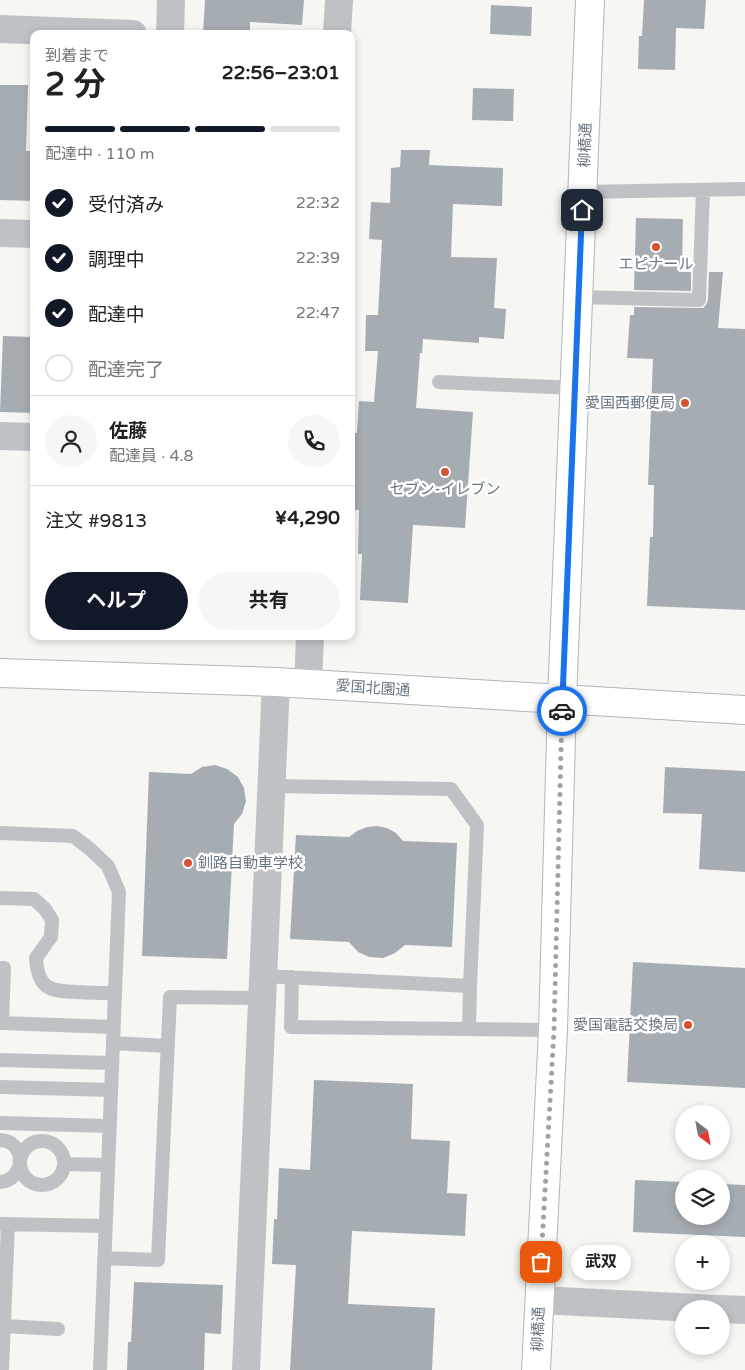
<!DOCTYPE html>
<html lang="ja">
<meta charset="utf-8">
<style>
:root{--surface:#fff;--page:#f6f6f6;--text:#222;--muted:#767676;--line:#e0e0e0;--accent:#111827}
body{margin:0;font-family:"Varela Round","Noto Sans JP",sans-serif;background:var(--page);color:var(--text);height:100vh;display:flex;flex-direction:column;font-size:19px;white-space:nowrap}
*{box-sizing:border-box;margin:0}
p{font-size:16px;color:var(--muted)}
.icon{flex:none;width:28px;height:28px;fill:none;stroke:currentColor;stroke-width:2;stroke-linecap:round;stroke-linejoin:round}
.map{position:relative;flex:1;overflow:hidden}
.drawer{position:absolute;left:30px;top:30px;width:325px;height:610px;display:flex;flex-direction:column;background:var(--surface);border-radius:10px;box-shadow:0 2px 8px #0003}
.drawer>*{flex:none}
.needle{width:32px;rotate:148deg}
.fabs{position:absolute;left:675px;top:1105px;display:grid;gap:10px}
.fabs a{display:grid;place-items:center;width:55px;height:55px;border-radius:50%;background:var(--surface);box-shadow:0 2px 8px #0003;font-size:25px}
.pin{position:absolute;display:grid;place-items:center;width:42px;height:42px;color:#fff;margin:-21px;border-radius:10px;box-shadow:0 2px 8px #0006}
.courier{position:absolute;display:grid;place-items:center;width:50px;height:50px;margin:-25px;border:4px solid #1a73e8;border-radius:50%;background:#fff;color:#222;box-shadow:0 1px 6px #0007}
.bubble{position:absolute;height:35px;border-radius:18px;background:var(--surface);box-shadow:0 2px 8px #0003;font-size:16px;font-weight:700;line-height:35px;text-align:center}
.head em{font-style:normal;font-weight:700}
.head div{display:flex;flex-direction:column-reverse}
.head{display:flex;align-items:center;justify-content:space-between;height:85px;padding:0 15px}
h1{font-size:32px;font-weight:700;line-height:38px}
.bar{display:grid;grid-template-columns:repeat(4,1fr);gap:8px 5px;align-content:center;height:60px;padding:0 15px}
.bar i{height:6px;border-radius:4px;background:var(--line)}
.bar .active{background:var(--accent)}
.bar p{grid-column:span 4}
.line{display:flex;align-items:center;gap:12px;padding:0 15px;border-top:1px solid var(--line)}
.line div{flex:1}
.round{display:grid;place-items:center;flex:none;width:52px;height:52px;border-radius:26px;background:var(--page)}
ol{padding:0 15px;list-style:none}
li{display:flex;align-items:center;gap:15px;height:55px}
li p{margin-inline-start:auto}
li .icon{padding:5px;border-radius:50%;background:var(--accent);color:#fff;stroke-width:4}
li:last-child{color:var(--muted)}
li i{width:28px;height:28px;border:2px solid var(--line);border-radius:50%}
.primary-button{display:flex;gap:10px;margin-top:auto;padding:10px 15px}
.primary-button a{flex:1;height:58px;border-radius:30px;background:var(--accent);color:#fff;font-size:20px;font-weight:700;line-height:58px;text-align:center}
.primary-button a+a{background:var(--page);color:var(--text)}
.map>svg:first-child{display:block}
.building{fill:#a6adb2}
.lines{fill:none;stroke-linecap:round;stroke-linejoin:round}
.secondary-casing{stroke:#b0b6ba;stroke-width:30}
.lane{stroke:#bec2c5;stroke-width:14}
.street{stroke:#bec2c5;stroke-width:28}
.secondary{stroke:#fff;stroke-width:28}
.done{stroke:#9aa3aa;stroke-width:5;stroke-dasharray:0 9}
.route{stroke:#1a73e8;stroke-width:6}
.poi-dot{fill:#d55335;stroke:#fff;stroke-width:2}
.labels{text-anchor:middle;stroke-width:5;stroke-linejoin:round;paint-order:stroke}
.street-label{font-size:15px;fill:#687782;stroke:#fff}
.poi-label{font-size:15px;fill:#687782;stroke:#fff}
</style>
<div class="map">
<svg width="745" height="1370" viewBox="0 0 745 1370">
<rect width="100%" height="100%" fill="#f6f6f3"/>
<path class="building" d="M205,0h99l-2,25 -52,-3v12h-47z
M644,0h62l-2,29 -28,-1 -1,42 -37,-1 1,-33h3z
M491,5l41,2 -1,29 -41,-2z
M0,85h28l-2,66h8v50l-34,-1z
M473,88l41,1 -1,32 -41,-1z
M401,150h29l-1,15 74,3 -1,38 -49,-2 -2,53 46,1 -3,50 12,1 -2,30 -25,-2v6l-56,-4 -1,14h-2l-4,55 57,4 -8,116 -52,-3 -5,78 -48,-3 2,-46h-4l1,-44h-8v-77h6l2,-32 15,1 4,-51h-13l1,-36h12l4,-75 -13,-1 2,-37 19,1 1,-35 9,-1z
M636,218l47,1 -1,53h9v19l-57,-1z
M709,272h14l-5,56 27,1v281l-98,-4 3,-69h3l1,-52h-6l5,-126 -26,-1 3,-43h4v-8l69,1 3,-3 2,-5z
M3,336l29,1 -2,42h4v34l-34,-1z
M215,765l12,4 11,8 6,11 2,13 -4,13 -8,10 -7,135 -85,-3 7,-184 42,2 11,-7z
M665,767l80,4v101l-46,-3 3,-55 -39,-1z
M377,826l10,2 9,5 7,8 54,2 -5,104 -47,-2 -10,8 -12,5 -14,-1 -11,-5 -9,-10 -59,-3 6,-104 53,2 8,-6 10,-4z
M633,962l112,6v120l-118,-6z
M314,1080l99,4 -2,55 39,2 -3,52 20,1 -2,42 -113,-5 -4,73 87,4 -3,62h-142l6,-105 -24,-1 2,-45h3l2,-51 31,2z
M635,1180l49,2v34h37v-32l24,1v52l-112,-5z
M134,1282l89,3 -2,49 -16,-1 -1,37h-77l1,-28h3z"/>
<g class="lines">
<defs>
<path id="secondary" d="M0,673l276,9 469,28
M536,1370l17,-340 9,-330 28,-700"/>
</defs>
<use href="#secondary" class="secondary-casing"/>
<path class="lane" d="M583,192l162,-3
M579,297l120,3 4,-110
M439,382l136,6
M0,833l73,3 17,13 18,17 11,26 -19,478
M0,898l34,1 11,10 7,11 -1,17 -15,21c2,32 14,33 42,34 13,1 25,1 37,1
M0,968h4l-2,55 111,4
M263,976l207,10 7,-161 -26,-36 -180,-3
M292,977l-1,50 262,3
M469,1029l1,-43
M113,1043l55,3
M0,1060l112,3
M0,1087l111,3
M0,1123l109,3
M0,1140c27,1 26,40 0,42
M20 1163a22 22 0 1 1 44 0a22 22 0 1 1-44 0Z
M64,1164l44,1
M1,1224l104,2
M104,1258l54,2 12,-263 92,1
M4,1326l54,3
M2,1370l6,-146"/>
<path class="street" d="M0,29l133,5
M170,34l1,-34
M337,34l2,-34
M0,233l34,1
M0,436l34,1
M308,684l2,-48
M539,1300l177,9
M721,1309l24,1
M246,1370l30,-688"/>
<use href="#secondary" class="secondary"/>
</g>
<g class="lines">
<path class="done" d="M541,1262l13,-232 8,-319"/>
<path class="route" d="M562,711l20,-501"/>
</g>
<g class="poi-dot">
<circle cx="656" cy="247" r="5"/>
<circle cx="685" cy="403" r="5"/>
<circle cx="445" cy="472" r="5"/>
<circle cx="188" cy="863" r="5"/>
<circle cx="688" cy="1025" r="5"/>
</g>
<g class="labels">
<g class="street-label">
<text transform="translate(585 145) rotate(-88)" y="5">柳橋通</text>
<text transform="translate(373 688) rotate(4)" y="5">愛国北園通</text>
<text transform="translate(538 1329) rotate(-88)" y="5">柳橋通</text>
</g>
<g class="poi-label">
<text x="656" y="269">エピナール</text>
<text x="675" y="408" text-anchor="end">愛国西郵便局</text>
<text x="445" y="494">セブン-イレブン</text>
<text x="198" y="868" text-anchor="start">釧路自動車学校</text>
<text x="678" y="1030" text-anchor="end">愛国電話交換局</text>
</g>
</g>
</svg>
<div class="fabs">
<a><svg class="needle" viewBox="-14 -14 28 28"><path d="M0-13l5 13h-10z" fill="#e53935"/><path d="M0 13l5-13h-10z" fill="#767676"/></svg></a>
<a><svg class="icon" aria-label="layers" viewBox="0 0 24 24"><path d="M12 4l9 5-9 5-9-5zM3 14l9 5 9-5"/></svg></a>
<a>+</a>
<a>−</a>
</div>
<div class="pin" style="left:541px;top:1262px;background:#ea580c"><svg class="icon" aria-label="bag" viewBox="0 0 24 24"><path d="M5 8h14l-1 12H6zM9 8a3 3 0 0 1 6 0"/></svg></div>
<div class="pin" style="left:582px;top:210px;background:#1f2937"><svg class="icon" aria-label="home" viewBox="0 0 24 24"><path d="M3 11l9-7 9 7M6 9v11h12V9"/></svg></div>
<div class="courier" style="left:562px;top:711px"><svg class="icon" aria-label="car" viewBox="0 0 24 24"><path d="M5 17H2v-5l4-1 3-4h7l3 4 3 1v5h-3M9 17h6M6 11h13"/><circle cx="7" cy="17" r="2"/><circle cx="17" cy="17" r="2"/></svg></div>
<div class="bubble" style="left:571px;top:1245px;width:60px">武双</div>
<section class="drawer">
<div class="head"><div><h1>2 分</h1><p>到着まで</p></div><em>22:56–23:01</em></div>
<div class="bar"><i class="active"></i><i class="active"></i><i class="active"></i><i></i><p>配達中 · 110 m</p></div>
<ol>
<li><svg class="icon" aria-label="check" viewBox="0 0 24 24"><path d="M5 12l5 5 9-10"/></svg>受付済み<p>22:32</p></li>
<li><svg class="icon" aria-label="check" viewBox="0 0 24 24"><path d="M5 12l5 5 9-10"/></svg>調理中<p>22:39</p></li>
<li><svg class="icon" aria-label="check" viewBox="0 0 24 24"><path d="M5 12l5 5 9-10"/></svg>配達中<p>22:47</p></li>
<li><i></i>配達完了</li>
</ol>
<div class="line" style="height:90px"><a class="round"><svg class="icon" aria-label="person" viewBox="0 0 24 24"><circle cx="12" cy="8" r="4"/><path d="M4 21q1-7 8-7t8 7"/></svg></a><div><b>佐藤</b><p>配達員 · 4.8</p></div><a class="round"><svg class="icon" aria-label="phone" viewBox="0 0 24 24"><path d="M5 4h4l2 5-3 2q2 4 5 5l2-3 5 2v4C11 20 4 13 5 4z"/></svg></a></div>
<div class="line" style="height:65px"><div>注文 #9813</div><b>¥4,290</b></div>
<div class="primary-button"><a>ヘルプ</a><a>共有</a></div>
</section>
</div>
